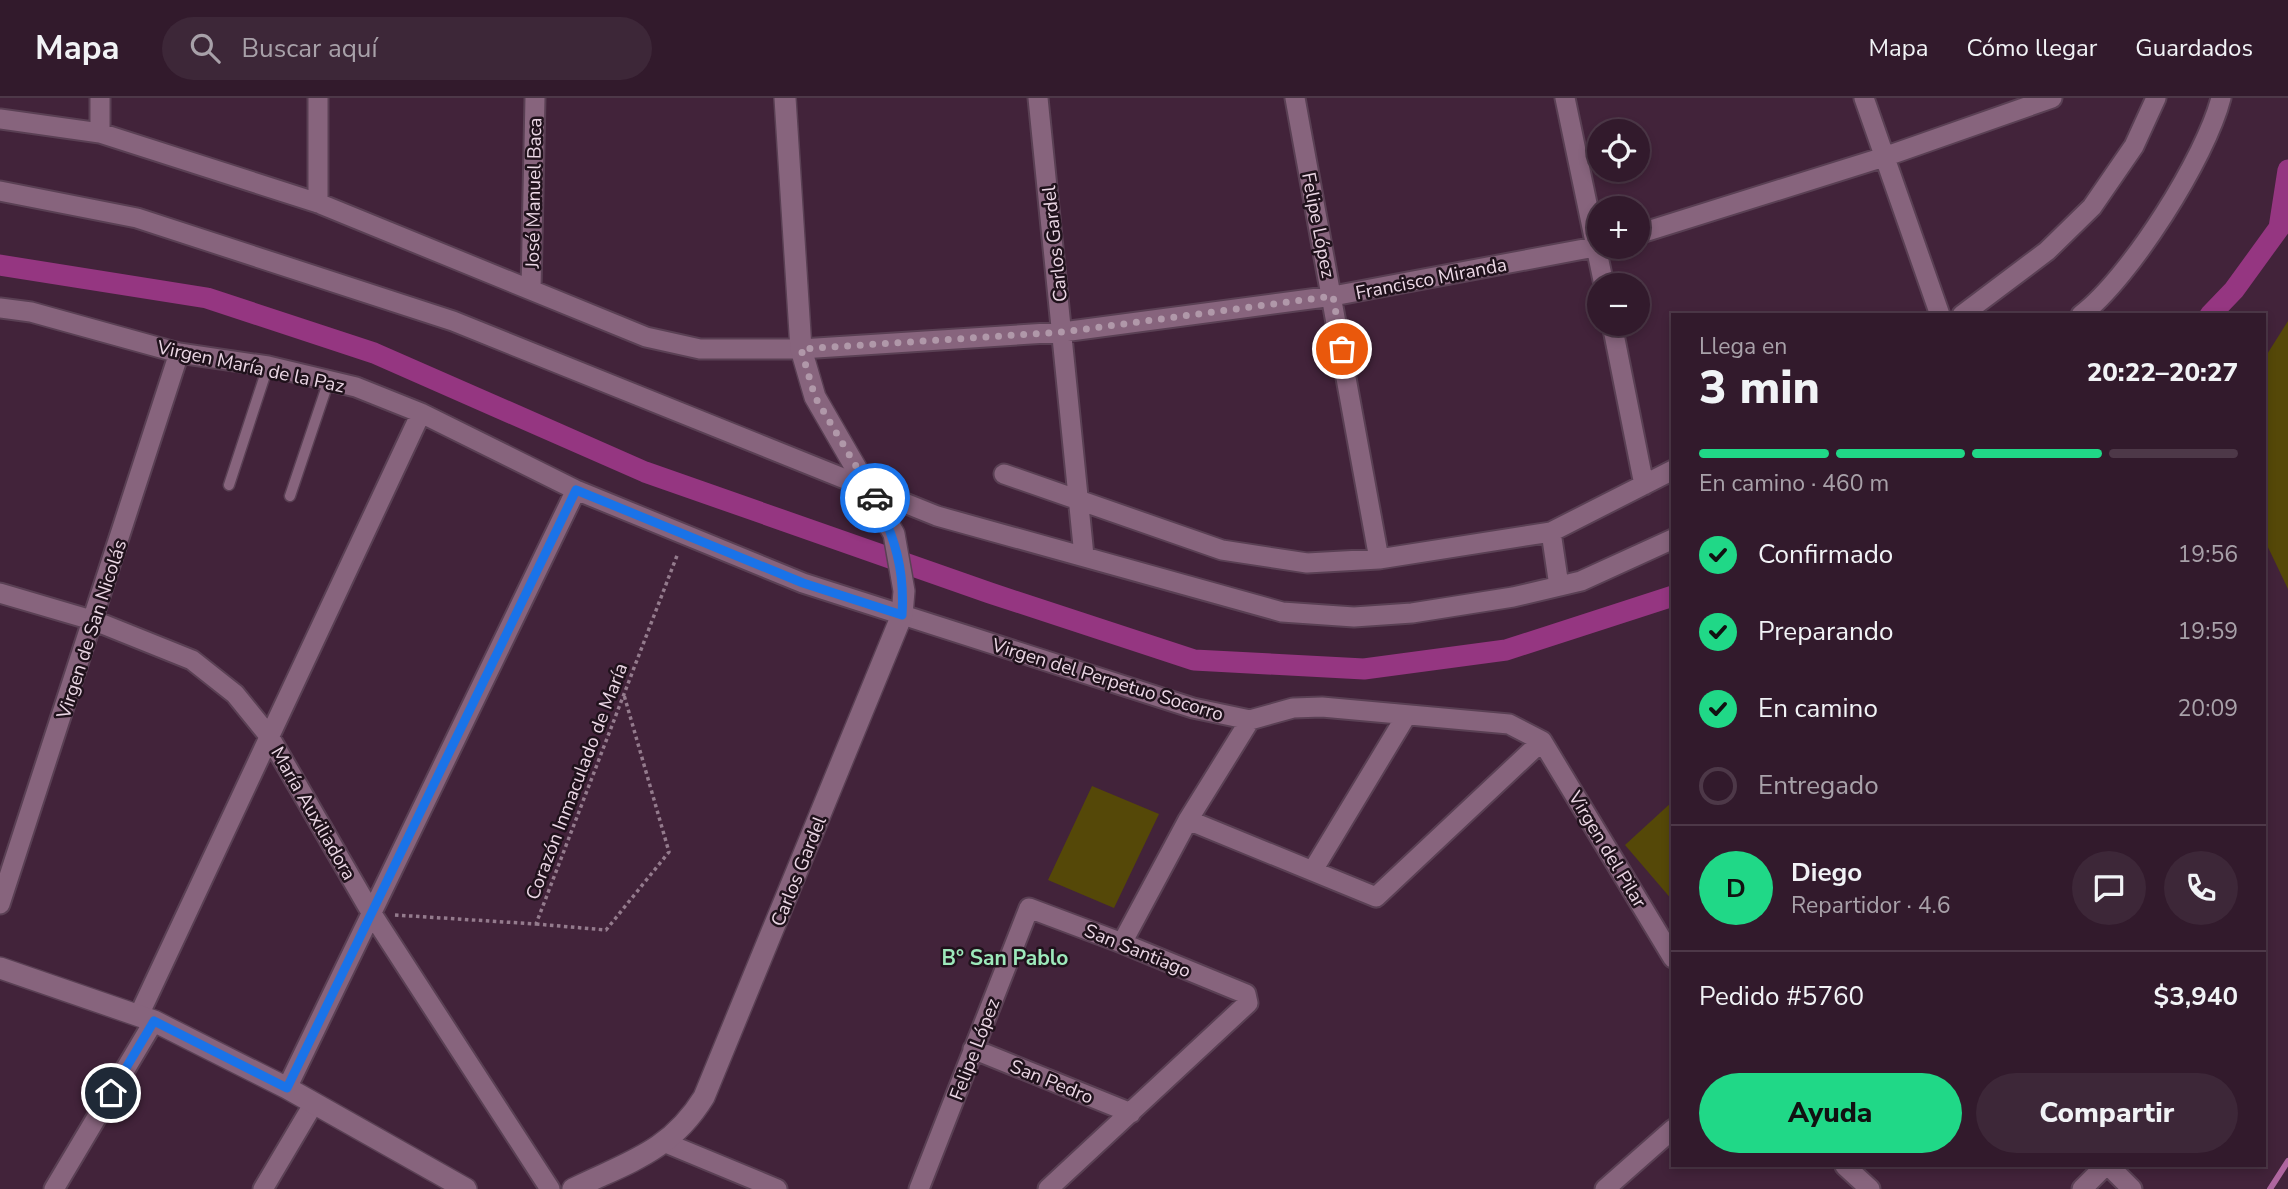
<!DOCTYPE html>
<html lang="es">
<meta charset="utf-8">
<style>
:root{--surface:#321a2c;--page:#3d2738;--text:#f1f3f6;--muted:#a8a1a9;--line:#4d3848;--accent:#20d887}
body{margin:0;font-family:"Nunito Sans",sans-serif;background:var(--page);color:var(--text);height:100vh;display:flex;flex-direction:column;font-size:26px;white-space:nowrap}
*{box-sizing:border-box;margin:0}
p{font-size:23px;color:var(--muted)}
.icon{flex:none;width:38px;height:38px;fill:none;stroke:currentColor;stroke-width:2;stroke-linecap:round;stroke-linejoin:round}
.map{position:relative;flex:1;overflow:hidden}
.details{position:absolute;left:1671px;top:215px;width:595px;height:854px;display:flex;flex-direction:column;background:var(--surface);border-radius:0px;box-shadow:0 4px 10px #0003,0 0 0 2px var(--line)}
.details>*{flex:none}
.controls{position:absolute;left:1587px;top:21px;display:grid;gap:14px}
.controls a{display:grid;place-items:center;width:63px;height:63px;border-radius:50%;background:var(--surface);box-shadow:0 4px 10px #0003,0 0 0 2px var(--line);font-size:35px}
.pin{position:absolute;display:grid;place-items:center;width:60px;height:60px;color:#fff;margin:-30px;border:4px solid #fff;border-radius:50%;box-shadow:0 2px 7px #0007}
.courier{position:absolute;display:grid;place-items:center;width:70px;height:70px;margin:-35px;border:5px solid #1a73e8;border-radius:50%;background:#fff;color:#222;box-shadow:0 2px 9px #0007}
.overview em{font-style:normal;font-weight:800}
.overview div{display:flex;flex-direction:column-reverse}
.overview{display:flex;align-items:center;justify-content:space-between;height:119px;padding:0 28px}
h1{font-size:46px;font-weight:800;line-height:52px}
.bar{display:grid;grid-template-columns:repeat(4,1fr);gap:10px 7px;align-content:center;height:84px;padding:0 28px}
.bar i{height:9px;border-radius:5px;background:var(--line)}
.bar .current{background:var(--accent)}
.bar p{grid-column:span 4}
.line{display:flex;align-items:center;gap:18px;padding:0 28px;border-top:2px solid var(--line)}
.line div{flex:1}
.round{display:grid;place-items:center;flex:none;width:74px;height:74px;border-radius:37px;background:var(--page)}
ol{padding:0 28px;list-style:none}
li{display:flex;align-items:center;gap:21px;height:77px}
li p{margin-inline-start:auto}
li .icon{padding:7px;border-radius:50%;background:var(--accent);color:#111;stroke-width:4}
li:last-child{color:var(--muted)}
li i{width:38px;height:38px;border:4px solid var(--line);border-radius:50%}
.button{display:flex;gap:14px;margin-top:auto;padding:14px 28px}
.button a{flex:1;height:80px;border-radius:42px;background:var(--accent);color:#111;font-size:28px;font-weight:800;line-height:80px;text-align:center}
.button a+a{background:var(--page);color:var(--text)}
header{display:flex;align-items:center;gap:42px;box-sizing:border-box;height:98px;padding:0 35px;background:var(--surface);border-bottom:2px solid var(--line)}
header strong{font-size:33px}
nav{display:flex;gap:38px;margin-inline-start:auto;font-size:24px}
.search{width:490px;height:63px;background:var(--page);display:flex;align-items:center;gap:18px;box-sizing:border-box;padding:0 24px;border-radius:38px;color:var(--muted);font-size:26px}
.map>svg:first-child{display:block}
.green{fill:#554808}
.lines{fill:none;stroke-linecap:round;stroke-linejoin:round}
.stream{stroke:#af669f;stroke-width:6}
.canal{stroke:#953681;stroke-width:21}
.lane-casing{stroke:#5a4054;stroke-width:13}
.street-casing{stroke:#5a4054;stroke-width:23}
.secondary-casing{stroke:#5a4054;stroke-width:24}
.path{stroke:#947b8d;stroke-width:3.5;stroke-dasharray:3.5 3.5;stroke-linecap:butt}
.lane{stroke:#87647d;stroke-width:10}
.street{stroke:#87647d;stroke-width:19}
.secondary{stroke:#87647d;stroke-width:21}
.done{stroke:#b098a9;stroke-width:7;stroke-dasharray:0 12.6}
.route{stroke:#1a73e8;stroke-width:9}
.labels{text-anchor:middle;stroke-width:5;stroke-linejoin:round;paint-order:stroke}
.street-label{font-size:19px;fill:#ebd7e5;stroke:#20121c}
.neighbourhood-label{font-size:21px;font-weight:bold;fill:#9de9bb;stroke:#20121c}
</style>
<header>
<strong>Mapa</strong>
<div class="search"><svg class="icon" aria-label="search" viewBox="0 0 24 24"><circle cx="10" cy="10" r="6"/><path d="M15 15l6 6"/></svg>Buscar aquí</div>
<nav><a>Mapa</a><a>Cómo llegar</a><a>Guardados</a></nav>
</header>
<div class="map">
<svg width="2288" height="1091" viewBox="0 0 2288 1091">
<rect width="100%" height="100%" fill="#42233a"/>
<path class="green" d="M2288,223v268l-23,-48 -1,-182z
M1092,688l67,28 -45,94 -66,-28z
M1673,703v100l-48,-56z"/>
<g class="lines">
<path class="stream" d="M2270,1091l18,-28"/>
<path class="canal" d="M0,167l207,33 167,55 271,119 345,121 204,67 170,9 142,-19 167,-54
M2210,217l24,-25 45,-62 9,-58"/>
<defs>
<path id="lane" d="M229,387l39,-119
M290,398l39,-116"/>
<path id="street" d="M1038,0l46,458
M1295,0l84,461
M1565,0l39,187
M1864,0l76,217
M0,21l100,14 218,70 328,134 54,12h101l262,-17 270,-36 267,-50
M100,35v-35
M0,93l137,27 316,103 484,195 345,96 72,5 58,-4 101,-16 68,-16 92,-42
M318,105v-105
M1638,136l246,-77 168,-59
M531,191l4,-191
M0,210l31,4 148,41 89,13 88,21 65,26 155,77 227,93 390,125 57,12 43,-12 29,-1 187,17 33,17 131,217
M1962,217l85,-64 45,-44 42,-61 22,-48
M2081,217c49,-37 125,-158 140,-217
M1612,226l32,161
M1004,376l218,76 85,13 72,-4 172,-27 122,-62
M1551,434l8,54
M0,495l95,28 97,39 43,34 34,42 103,178 178,275
M1188,722l188,77 166,-156
M1313,772l93,-154
M0,806l179,-551
M1122,845l66,-123 62,-100
M139,917l282,-602
M973,951l158,64
M287,990l289,-598
M666,1045l111,46
M1845,1068l25,23
M2109,1068l23,23
M54,1091l100,-168
M263,1091l51,-86
M919,1091l110,-281 93,35 124,51 2,9 -200,186
M1605,1091l68,-60
M2082,1091l23,-23"/>
<path id="secondary" d="M0,870l154,53 133,67 179,101
M573,1091c55,-27 97,-37 131,-92l198,-482 2,-24 -10,-57 -79,-137 -14,-48 -16,-251"/>
</defs>
<use href="#lane" class="lane-casing"/>
<use href="#street" class="street-casing"/>
<use href="#secondary" class="secondary-casing"/>
<path class="path" d="M395,817l141,9 142,-371
M536,826l70,6 63,-78 -45,-157"/>
<use href="#lane" class="lane"/>
<use href="#street" class="street"/>
<use href="#secondary" class="secondary"/>
</g>
<g class="lines">
<path class="done" d="M875,400l-60,-101 -14,-48 262,-17 270,-36 9,53"/>
<path class="route" d="M111,995l43,-72 133,67 289,-598 227,93 99,32c3,-44 -7,-78 -27,-117"/>
</g>
<g class="labels">
<g class="street-label">
<text transform="translate(533 95) rotate(-89)" y="7">José Manuel Baca</text>
<text transform="translate(1319 127) rotate(79)" y="7">Felipe López</text>
<text transform="translate(1054 146) rotate(-96)" y="7">Carlos Gardel</text>
<text transform="translate(1431 180) rotate(-11)" y="7">Francisco Miranda</text>
<text transform="translate(251 268) rotate(12)" y="7">Virgen María de la Paz</text>
<text transform="translate(91 531) rotate(-72)" y="7">Virgen de San Nicolás</text>
<text transform="translate(1108 581) rotate(17)" y="7">Virgen del Perpetuo Socorro</text>
<text transform="translate(576 683) rotate(-69)" y="7">Corazón Inmaculado de María</text>
<text transform="translate(314 715) rotate(60)" y="7">María Auxiliadora</text>
<text transform="translate(1608 751) rotate(59)" y="7">Virgen del Pilar</text>
<text transform="translate(798 773) rotate(-68)" y="7">Carlos Gardel</text>
<text transform="translate(1138 852) rotate(22)" y="7">San Santiago</text>
<text transform="translate(974 951) rotate(-69)" y="7">Felipe López</text>
<text transform="translate(1052 983) rotate(22)" y="7">San Pedro</text>
</g>
<g class="neighbourhood-label">
<text x="1005" y="867">B° San Pablo</text>
</g>
</g>
</svg>
<div class="controls">
<a><svg class="icon" aria-label="locate" viewBox="0 0 24 24"><circle cx="12" cy="12" r="6"/><path d="M12 2v4M12 18v4M2 12h4M18 12h4"/></svg></a>
<a>+</a>
<a>−</a>
</div>
<div class="pin" style="left:1342px;top:251px;background:#ea580c"><svg class="icon" aria-label="bag" viewBox="0 0 24 24"><path d="M5 8h14l-1 12H6zM9 8a3 3 0 0 1 6 0"/></svg></div>
<div class="pin" style="left:111px;top:995px;background:#1f2937"><svg class="icon" aria-label="home" viewBox="0 0 24 24"><path d="M3 11l9-7 9 7M6 9v11h12V9"/></svg></div>
<div class="courier" style="left:875px;top:400px"><svg class="icon" aria-label="car" viewBox="0 0 24 24"><path d="M5 17H2v-5l4-1 3-4h7l3 4 3 1v5h-3M9 17h6M6 11h13"/><circle cx="7" cy="17" r="2"/><circle cx="17" cy="17" r="2"/></svg></div>
<section class="details">
<div class="overview"><div><h1>3 min</h1><p>Llega en</p></div><em>20:22–20:27</em></div>
<div class="bar"><i class="current"></i><i class="current"></i><i class="current"></i><i></i><p>En camino · 460 m</p></div>
<ol>
<li><svg class="icon" aria-label="check" viewBox="0 0 24 24"><path d="M5 12l5 5 9-10"/></svg>Confirmado<p>19:56</p></li>
<li><svg class="icon" aria-label="check" viewBox="0 0 24 24"><path d="M5 12l5 5 9-10"/></svg>Preparando<p>19:59</p></li>
<li><svg class="icon" aria-label="check" viewBox="0 0 24 24"><path d="M5 12l5 5 9-10"/></svg>En camino<p>20:09</p></li>
<li><i></i>Entregado</li>
</ol>
<div class="line" style="height:126px"><b class="round" style="background:var(--accent);color:#111">D</b><div><b>Diego</b><p>Repartidor · 4.6</p></div><a class="round"><svg class="icon" aria-label="chat" viewBox="0 0 24 24"><path d="M4 5h16v11H9l-5 4z"/></svg></a><a class="round"><svg class="icon" aria-label="phone" viewBox="0 0 24 24"><path d="M5 4h4l2 5-3 2q2 4 5 5l2-3 5 2v4C11 20 4 13 5 4z"/></svg></a></div>
<div class="line" style="height:91px"><div>Pedido #5760</div><b>$3,940</b></div>
<div class="button"><a>Ayuda</a><a>Compartir</a></div>
</section>
</div>
